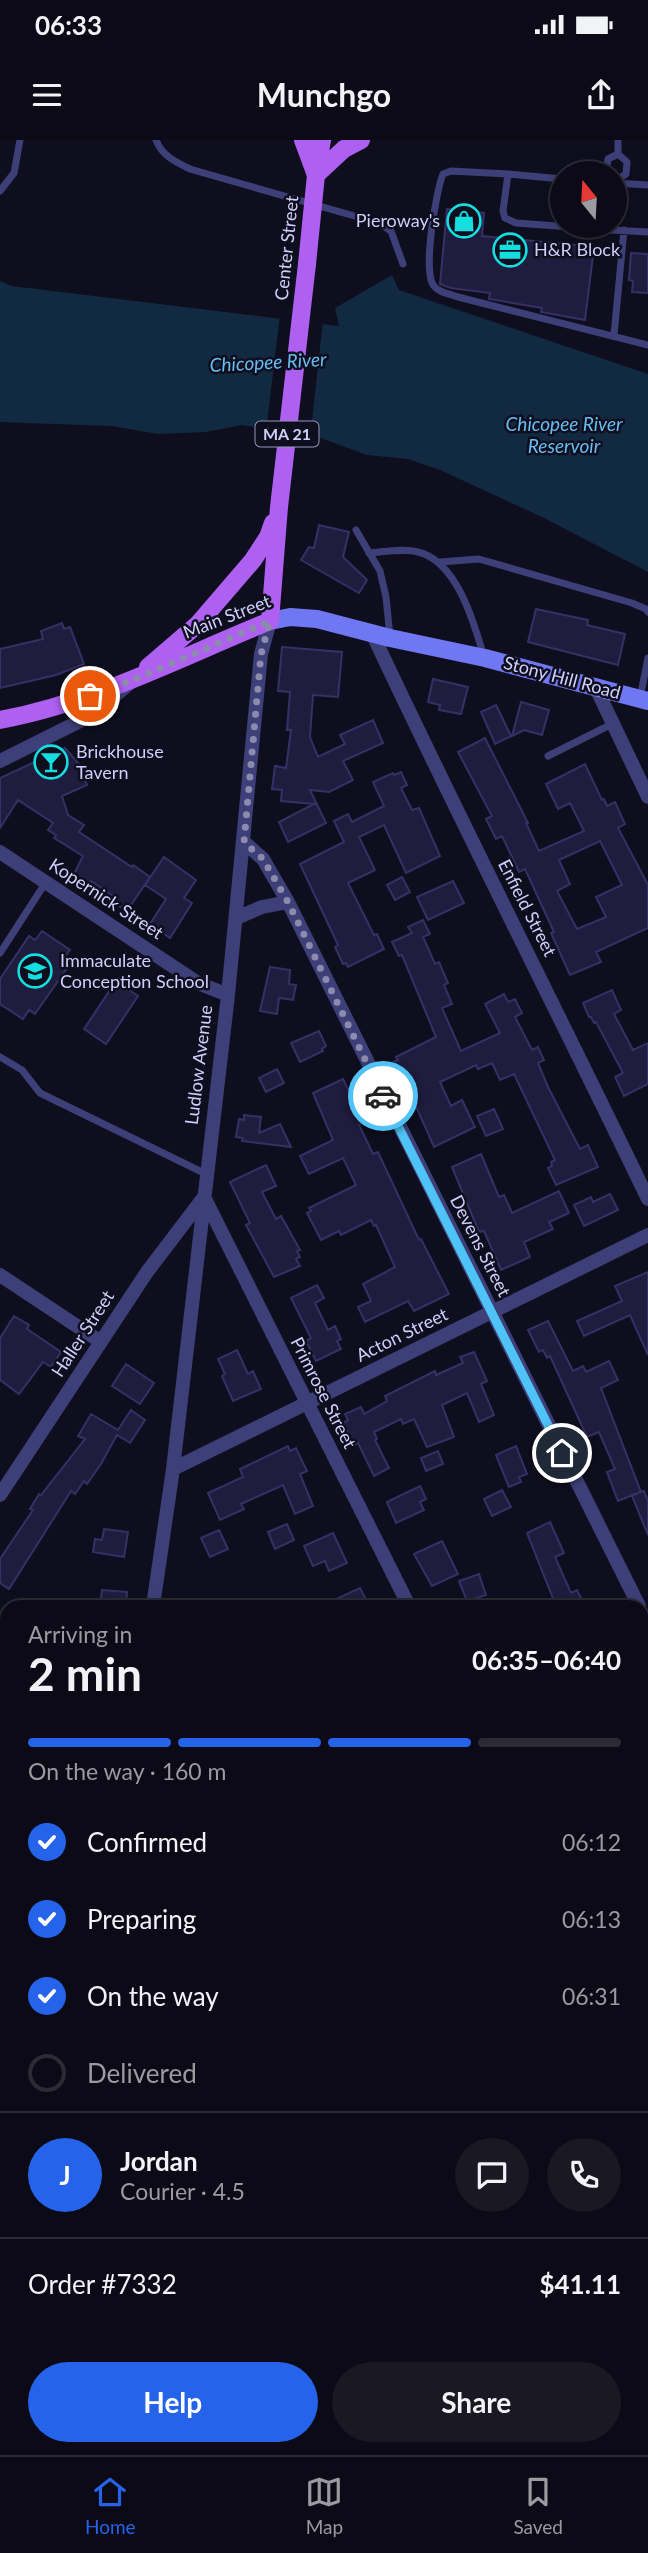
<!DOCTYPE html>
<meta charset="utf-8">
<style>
:root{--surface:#0b0a16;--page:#191823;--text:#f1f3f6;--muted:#9a9aa1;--line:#2b2b35;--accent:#2563eb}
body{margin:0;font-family:Lato,sans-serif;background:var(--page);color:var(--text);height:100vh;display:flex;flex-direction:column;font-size:26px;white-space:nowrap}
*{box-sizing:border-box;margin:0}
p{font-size:23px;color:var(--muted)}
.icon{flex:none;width:38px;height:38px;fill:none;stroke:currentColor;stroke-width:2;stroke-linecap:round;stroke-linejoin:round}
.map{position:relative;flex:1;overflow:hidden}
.sheet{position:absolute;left:0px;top:1460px;width:649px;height:856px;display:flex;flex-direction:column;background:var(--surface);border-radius:21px 21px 0 0;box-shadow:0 4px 18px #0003,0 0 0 2px var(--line)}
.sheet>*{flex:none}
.needle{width:46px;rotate:342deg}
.controls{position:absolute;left:550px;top:21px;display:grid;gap:14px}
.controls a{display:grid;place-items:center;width:77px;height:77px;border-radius:50%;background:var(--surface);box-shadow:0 4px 18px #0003,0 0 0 2px var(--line);font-size:35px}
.pin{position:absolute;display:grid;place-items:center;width:60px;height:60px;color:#fff;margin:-30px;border:4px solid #fff;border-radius:50%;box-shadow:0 2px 7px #0007}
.courier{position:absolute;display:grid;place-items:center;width:70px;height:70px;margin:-35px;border:5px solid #4fc3f7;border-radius:50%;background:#fff;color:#222;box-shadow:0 2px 9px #0007}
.summary em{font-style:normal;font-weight:700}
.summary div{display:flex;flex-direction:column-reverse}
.summary{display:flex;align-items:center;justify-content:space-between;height:119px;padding:0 28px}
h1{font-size:46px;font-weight:700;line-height:52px}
.bar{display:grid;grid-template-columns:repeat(4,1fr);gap:10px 7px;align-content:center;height:84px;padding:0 28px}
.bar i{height:9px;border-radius:5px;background:var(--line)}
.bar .active{background:var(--accent)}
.bar p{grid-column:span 4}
.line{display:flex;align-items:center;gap:18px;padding:0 28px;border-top:2px solid var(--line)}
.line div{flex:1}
.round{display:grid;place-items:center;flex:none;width:74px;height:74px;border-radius:37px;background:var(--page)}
ol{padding:0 28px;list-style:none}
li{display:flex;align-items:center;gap:21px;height:77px}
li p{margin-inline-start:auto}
li .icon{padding:7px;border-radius:50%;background:var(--accent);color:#fff;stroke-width:4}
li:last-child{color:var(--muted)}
li i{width:38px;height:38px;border:4px solid var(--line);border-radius:50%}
.cta{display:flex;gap:14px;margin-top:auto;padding:14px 28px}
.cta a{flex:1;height:80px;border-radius:42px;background:var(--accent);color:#fff;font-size:28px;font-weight:700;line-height:80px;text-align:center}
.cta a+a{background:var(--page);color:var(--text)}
.status{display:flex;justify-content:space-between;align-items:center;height:49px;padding:0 35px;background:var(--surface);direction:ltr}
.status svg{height:19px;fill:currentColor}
header{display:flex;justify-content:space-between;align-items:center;height:91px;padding:0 28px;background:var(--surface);font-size:32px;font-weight:700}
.tab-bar{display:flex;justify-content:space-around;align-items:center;height:98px;border-top:2px solid var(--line);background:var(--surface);font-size:19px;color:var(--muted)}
.tab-bar a{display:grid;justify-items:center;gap:4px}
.tab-bar .active{color:var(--accent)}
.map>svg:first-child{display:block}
.green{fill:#122724}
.water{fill:#122942}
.pier{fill:#0f0e1e}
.building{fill:#201c3d;stroke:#363067;stroke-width:2;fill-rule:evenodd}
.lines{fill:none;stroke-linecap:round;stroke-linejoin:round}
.lane{stroke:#3d4078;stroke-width:7}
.street{stroke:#3d4078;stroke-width:14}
.secondary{stroke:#6f77f2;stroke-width:18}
.primary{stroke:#ae60f0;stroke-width:18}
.primary-bridge{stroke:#ae60f0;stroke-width:18}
.done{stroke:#8c8bae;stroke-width:7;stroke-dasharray:0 12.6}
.route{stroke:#4fc3f7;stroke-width:9}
.labels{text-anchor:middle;stroke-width:5;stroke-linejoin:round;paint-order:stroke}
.shield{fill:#0f0e1e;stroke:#9695b9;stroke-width:2}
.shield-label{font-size:16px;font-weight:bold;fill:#d0cffb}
.poi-label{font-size:18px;fill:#d0cffb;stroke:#0f0e1e;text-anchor:start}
.street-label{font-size:18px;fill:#d0cffb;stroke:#0f0e1e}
.water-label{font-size:19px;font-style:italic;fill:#67bdf1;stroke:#0f0e1e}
</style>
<div class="status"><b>06:33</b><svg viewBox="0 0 49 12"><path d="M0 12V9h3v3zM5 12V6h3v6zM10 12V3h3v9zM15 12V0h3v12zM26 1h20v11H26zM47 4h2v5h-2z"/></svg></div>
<header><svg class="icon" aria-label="menu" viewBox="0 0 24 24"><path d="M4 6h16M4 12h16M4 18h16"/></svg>Munchgo<svg class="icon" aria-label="share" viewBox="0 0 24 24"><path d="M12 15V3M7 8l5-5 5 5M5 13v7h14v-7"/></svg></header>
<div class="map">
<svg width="648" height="2315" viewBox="0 0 648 2315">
<rect width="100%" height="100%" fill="#0f0e1e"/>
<path class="green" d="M0,1891l7,4v413h635v-281l6,-4v292h-648z"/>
<path class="water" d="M392,135l7,15 249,84v198l-104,-54 -104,-48 -32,-11 -41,-4 -49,-18 -76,-12 -36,7 -48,2 -47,-8 -111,-4v-141l12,5 327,40 -4,-18z
M7,2129v179h43l1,7h-51v-179z"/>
<path class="pier" d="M280,175l43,5 -13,119 -44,-7z"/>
<path class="building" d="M447,69l37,4 -2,23 112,11 -9,73 -44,-8 1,-4 -53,-9 1,-6 -39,-5 -11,-4z
M631,113l17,1v39l-16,-1 1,-11 -4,-1z
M319,385l30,7 -6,25 24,23 -8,13 -58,-33 8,-13 5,1z
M536,469l52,11 -1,5 38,9 -7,31 -90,-23z
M62,483l2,6 6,-2 14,37 -28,11 -56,13v-39l43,-10 -2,-8z
M282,507l60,5 -4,45 -25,-2 -3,42 8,20 27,-13 -5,-9 33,-15 10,23 -40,18 10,19 -24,12 -19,-2 16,33 -38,19 -9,-20 35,-18 -33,-3 1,-11 -10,-1 3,-23 11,2 5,-38h-4l3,-38 -12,-1z
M433,539l35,8 -7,27 -22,-4 1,-5 -12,-3z
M521,562l28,8 -7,25 -18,-5 -12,6z
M496,565l15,31 -16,8 -14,-32z
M485,598l43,85h-2l13,28 45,-20 -14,-28 -12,6 -12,-25 39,-20 17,36 2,-1 3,7 8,-4 10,22 -7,4 30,57v43l-52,24 5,10 -31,13 -19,-42 3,-1 -29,-63 -6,3 -17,-36 -6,3 -10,-20 6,-3 -34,-64zM600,701l22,44 -26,12 10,20 -29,12 -20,-38 13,-7 -11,-24z
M65,608l20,23 -3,2 5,12 -25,11 6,19 16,10 -5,7 53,35 1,-2 17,12 -23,34 -17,-11 3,-4 -22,-15 -4,5 -14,-10 10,-20 -29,-18 2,-3 -8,-5 5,-7 -35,-23 -18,28v-50z
M401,632l6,13 -6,3 11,22 7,-2 21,48 -34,17 -22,-48 -25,12 16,33 -27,13 26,52 3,-1 7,15 -36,18 -2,-4 -3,1 -8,-17 3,-2 -38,-81 44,-22 -10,-21 14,-7 4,8 32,-16 -11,-24 20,-9 1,2z
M164,717l32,23 -12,18 8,5 -22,35 -20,-14 16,-25 -21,-14z
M402,737l8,15 -15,8 -8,-15z
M453,741l11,22 -36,17 -11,-23z
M423,780l7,14 -7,3 12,27 4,-2 9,21 -4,2 8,19 -10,4 19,43 39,-18 -15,-29 19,-10 4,8 7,-3 7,14 -7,4 17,33 6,-3 6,13 -6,3 10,24 32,62 8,-4 10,22 -42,18 -8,-17 4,-2 -1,-4 4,-2 -41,-86 -14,6 -8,-17 -14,6 -2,-4 -36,17 11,24 11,-6 13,27 -41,20 -31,-70 -3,1 -7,-16 5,-2 -2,-3 40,-20 -34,-82 -3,1 -7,-14 20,-9 -4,-6z
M42,791l28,19 -7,9 7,5 -35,50 -6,-4 -6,9 -23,-15v-25l29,-43 6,4z
M270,827l20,3 -1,14 7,1 -3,15 -14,-2 -2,16 -17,-3z
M116,841l22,15 -32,48 -22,-15z
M612,850l9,20 -7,4 19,36 15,-7v41l-24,12 -9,-19 8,-4 -27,-51 -2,1 -3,-6h-2l-6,-14z
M319,891l7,15 -4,3 1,2 -23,11 -9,-19z
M277,929l7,14 -18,9 -7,-14z
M343,939l21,43 -5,3 14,29 5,-2 41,88 2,-1 28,55 -35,17 -6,-10 -43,21 -7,-15 13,-6 -8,-17 32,-17 -19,-42 -2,1 -3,-6 -30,15 -2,-4 -18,9 -14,-27 4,-2 -2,-3 47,-23 -13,-27 -34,16 -9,-18 33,-16 -20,-47z
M494,969l9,20 -17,7 -9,-20z
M244,975l17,2 -2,16 21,-9 11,23 -49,-6 1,-3 -7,-1 3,-18 5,1z
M481,1014l18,43 5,-2 8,18 47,-22 10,22 -20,9 4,7 -29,13 6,15 -29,13 -17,-39 -5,1 -27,-65z
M266,1025l10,21 -14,6 14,27 5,-3 19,34 -3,1 3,6 -4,2 4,7 -26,11 -28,-52 4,-2 -20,-41z
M610,1054l8,16 -34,16 -10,-21 17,-8 2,5z
M648,1132v83l-18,-40 -46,21 -7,-15 45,-20 -7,-15z
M317,1145l7,13 -9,5 13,27 7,-4 6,13 -4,2 4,8 -25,12 -10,-20 5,-3 -20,-40z
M14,1176l15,9 -2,4 34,23 -10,15 -8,-5 -24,32 -19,-14v-42z
M548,1181l25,50 10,-5 3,6 23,-11 9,19 -17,8 40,104 3,-1 4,10v34l-16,-39 8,-4 -22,9 -11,-29 8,-3 -16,-37 -12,5 -37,-81 -3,2 -4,-8 -4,2 -11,-22z
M237,1210l11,24 5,-3 8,18 -28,12 -11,-25 3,-2 -7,-15z
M474,1212l13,29 -6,3 13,31 -15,7 -12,-29 -25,12 12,32 -27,10 -13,-28 -11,5 -2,-5 -27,13 3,7 -2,1 14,28 -15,8 -16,-33 -4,2 -11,-22 5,-3 -3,-6 16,-7 3,7 23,-13 -2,-5 50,-25 1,4 27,-12 -3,-6z
M126,1224l28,19 -14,21 -28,-18z
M131,1270l14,10 -15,23 -13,-8 -16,29 -14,20 -3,-3 -9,13 -4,-3 -62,98 -9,-6v-24l33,-49 -3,-1 9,-15 2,1 44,-56 -7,-3 13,-22 27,16z
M288,1306l2,5 6,-3 11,23 -7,3 13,32 -18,8 -12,-29 -42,19 3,5 -24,11 -12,-27 35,-16 -3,-8z
M516,1306l11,28 -8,3 2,5 -12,5 -13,-32z
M438,1311l5,13 -17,7 -5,-13z
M420,1346l6,13 -6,3 4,8 -28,13 -9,-21z
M502,1350l9,17 -19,9 -8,-17z
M550,1382l14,31 -9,4 16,36 6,-3 8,16h-43l12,-5 -27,-68z
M287,1384l7,16 -19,9 -7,-17z
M104,1389l24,3 -4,25 -31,-5 2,-13 7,1z
M219,1390l9,19 -18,8 -9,-19z
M333,1393l14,30 -18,8 -4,-10 -12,5 -9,-20z
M442,1401l16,33 -26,12 -18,-32z
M479,1434l7,21 -19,6 -8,-20z
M360,1448l9,18h-48z
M102,1450l25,2 -1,14h-26z"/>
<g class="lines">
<path class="lane" d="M156,0c6,16 20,22 34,29l189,54 12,8 12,33
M618,14v-14
M606,33l2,-14 10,-5
M508,34l-57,-3 -8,3c-7,17 -21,99 -9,112 5,7 17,8 24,11l190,48
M562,39l-54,-5 -5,37 2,7 11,5 95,7
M614,42l12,-8 1,-12 -9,-8
M614,43l34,2
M0,51l14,-18 6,-33
M614,55l1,-12
M611,86v4l37,2
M614,195l10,-105
M356,390l24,41 6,26 4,40
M369,413c15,-1 34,-5 49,-1 39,9 56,71 66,105
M440,422l39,-3 153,44 14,6 2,3
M640,558l8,-40
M548,616l64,-32
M0,813l46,-71
M0,917l22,13 18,23 166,81"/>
<path class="street" d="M372,493c89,190 185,377 276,566
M595,546l53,111
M0,621l92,-46 38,-32
M244,702l19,17 25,43
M0,712l198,131 30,12
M236,778l26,-11 26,-5 351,704
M0,1135l101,67
M173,1329l475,-234
M0,1355l147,-223 57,-75 205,409
M153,1466l20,-137 55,-474 33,-341 9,-33
M642,1474l6,11
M0,1489l7,5
M642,1576l6,-3
M0,1720l7,5"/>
<path class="secondary" d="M270,481l20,-4 27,2 73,19 95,20 163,43"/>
<path class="primary" d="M303,0l13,35
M316,35l28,-26 17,-9
M316,35l6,-35
M148,527l50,-43 55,-64 15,-23 5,-14
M0,580c96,-18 181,-63 270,-99l9,-114 28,-243"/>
<path class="primary-bridge" d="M307,124l9,-89"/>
</g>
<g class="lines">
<path class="done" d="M90,556l43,-16 137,-59 -9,33 -17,188 19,17 25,43 95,194"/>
<path class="route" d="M383,956l179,357"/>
</g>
<defs>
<symbol id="shop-ring" viewBox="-11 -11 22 22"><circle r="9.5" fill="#0f0e1e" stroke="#15dee1" stroke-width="1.5"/><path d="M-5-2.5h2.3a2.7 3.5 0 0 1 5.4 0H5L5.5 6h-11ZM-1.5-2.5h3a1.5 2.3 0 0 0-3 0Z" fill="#15dee1"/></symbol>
<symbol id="office-ring" viewBox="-11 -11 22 22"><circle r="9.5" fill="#0f0e1e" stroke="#15dee1" stroke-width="1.5"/><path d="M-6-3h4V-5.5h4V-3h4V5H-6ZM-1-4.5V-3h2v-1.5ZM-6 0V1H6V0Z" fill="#15dee1"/></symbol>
<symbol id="bar-ring" viewBox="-11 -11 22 22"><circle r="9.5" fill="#0f0e1e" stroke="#15dee1" stroke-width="1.5"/><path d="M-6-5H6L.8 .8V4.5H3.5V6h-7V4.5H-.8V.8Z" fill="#15dee1"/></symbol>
<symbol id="school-ring" viewBox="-11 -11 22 22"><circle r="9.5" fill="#0f0e1e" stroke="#15dee1" stroke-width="1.5"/><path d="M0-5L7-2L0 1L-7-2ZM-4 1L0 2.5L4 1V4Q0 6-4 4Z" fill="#15dee1"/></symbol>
</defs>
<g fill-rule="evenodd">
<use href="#shop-ring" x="445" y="62" width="38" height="38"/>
<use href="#office-ring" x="491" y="91" width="38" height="38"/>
<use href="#bar-ring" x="32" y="603" width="38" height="38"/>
<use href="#school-ring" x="16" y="812" width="38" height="38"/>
</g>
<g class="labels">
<rect class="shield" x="255.5" y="281.5" width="63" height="25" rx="5"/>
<g class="shield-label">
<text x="287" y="300">MA 21</text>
</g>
<g class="poi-label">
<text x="440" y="87" text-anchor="end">Pieroway's</text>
<text x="534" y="116">H&amp;R Block</text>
<text x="76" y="618">Brickhouse<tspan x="76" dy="21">Tavern</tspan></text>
<text x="60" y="827">Immaculate<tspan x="60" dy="21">Conception School</tspan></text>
</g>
<g class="street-label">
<text transform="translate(287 108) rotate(-84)" y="6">Center Street</text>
<text transform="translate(227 477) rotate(-21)" y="6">Main Street</text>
<text transform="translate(562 538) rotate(15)" y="6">Stony Hill Road</text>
<text transform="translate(106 759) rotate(33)" y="6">Kopernick Street</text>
<text transform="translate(527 768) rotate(63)" y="6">Enfield Street</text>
<text transform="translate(199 925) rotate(-83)" y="6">Ludlow Avenue</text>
<text transform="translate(480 1106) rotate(63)" y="6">Devens Street</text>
<text transform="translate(83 1194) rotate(-57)" y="6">Haller Street</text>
<text transform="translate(402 1195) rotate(-26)" y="6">Acton Street</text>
<text transform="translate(323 1253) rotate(63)" y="6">Primrose Street</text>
</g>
<g class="water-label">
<text transform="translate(268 222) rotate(-3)" y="7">Chicopee River</text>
<text x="564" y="291">Chicopee River<tspan x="564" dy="22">Reservoir</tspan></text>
</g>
</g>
</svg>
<div class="controls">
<a><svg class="needle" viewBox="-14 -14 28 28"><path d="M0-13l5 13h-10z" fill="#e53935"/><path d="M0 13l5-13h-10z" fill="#9a9aa1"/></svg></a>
</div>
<div class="pin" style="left:90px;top:556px;background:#ea580c"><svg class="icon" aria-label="bag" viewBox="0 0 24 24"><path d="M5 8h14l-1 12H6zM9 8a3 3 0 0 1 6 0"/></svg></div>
<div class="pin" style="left:562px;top:1313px;background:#1f2937"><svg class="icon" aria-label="home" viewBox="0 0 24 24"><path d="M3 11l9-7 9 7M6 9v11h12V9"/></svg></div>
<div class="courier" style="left:383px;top:956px"><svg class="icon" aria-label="car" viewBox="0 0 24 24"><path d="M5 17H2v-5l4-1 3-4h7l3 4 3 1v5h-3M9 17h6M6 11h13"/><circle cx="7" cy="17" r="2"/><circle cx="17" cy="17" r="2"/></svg></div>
<section class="sheet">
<div class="summary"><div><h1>2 min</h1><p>Arriving in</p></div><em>06:35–06:40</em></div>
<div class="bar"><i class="active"></i><i class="active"></i><i class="active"></i><i></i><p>On the way · 160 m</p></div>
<ol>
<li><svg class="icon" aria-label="check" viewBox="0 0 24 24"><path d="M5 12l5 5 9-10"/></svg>Confirmed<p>06:12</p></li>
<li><svg class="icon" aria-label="check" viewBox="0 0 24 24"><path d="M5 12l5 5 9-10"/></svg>Preparing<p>06:13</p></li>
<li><svg class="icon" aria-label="check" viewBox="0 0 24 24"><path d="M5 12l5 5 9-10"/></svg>On the way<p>06:31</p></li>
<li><i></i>Delivered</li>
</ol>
<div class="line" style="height:126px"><b class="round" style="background:var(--accent);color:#fff">J</b><div><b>Jordan</b><p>Courier · 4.5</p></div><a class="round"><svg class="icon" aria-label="chat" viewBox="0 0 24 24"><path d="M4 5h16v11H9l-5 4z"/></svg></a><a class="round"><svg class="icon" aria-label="phone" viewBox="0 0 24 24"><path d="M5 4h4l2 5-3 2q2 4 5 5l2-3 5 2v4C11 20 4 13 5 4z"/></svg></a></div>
<div class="line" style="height:91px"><div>Order #7332</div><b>$41.11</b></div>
<div class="cta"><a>Help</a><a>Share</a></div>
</section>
</div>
<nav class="tab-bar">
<a class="active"><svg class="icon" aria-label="home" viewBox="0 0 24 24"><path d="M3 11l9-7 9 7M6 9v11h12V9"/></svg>Home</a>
<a><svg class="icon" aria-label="map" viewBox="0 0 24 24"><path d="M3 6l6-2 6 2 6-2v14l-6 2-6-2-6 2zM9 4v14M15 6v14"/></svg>Map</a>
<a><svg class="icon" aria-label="saved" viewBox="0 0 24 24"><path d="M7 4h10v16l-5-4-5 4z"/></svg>Saved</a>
</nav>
